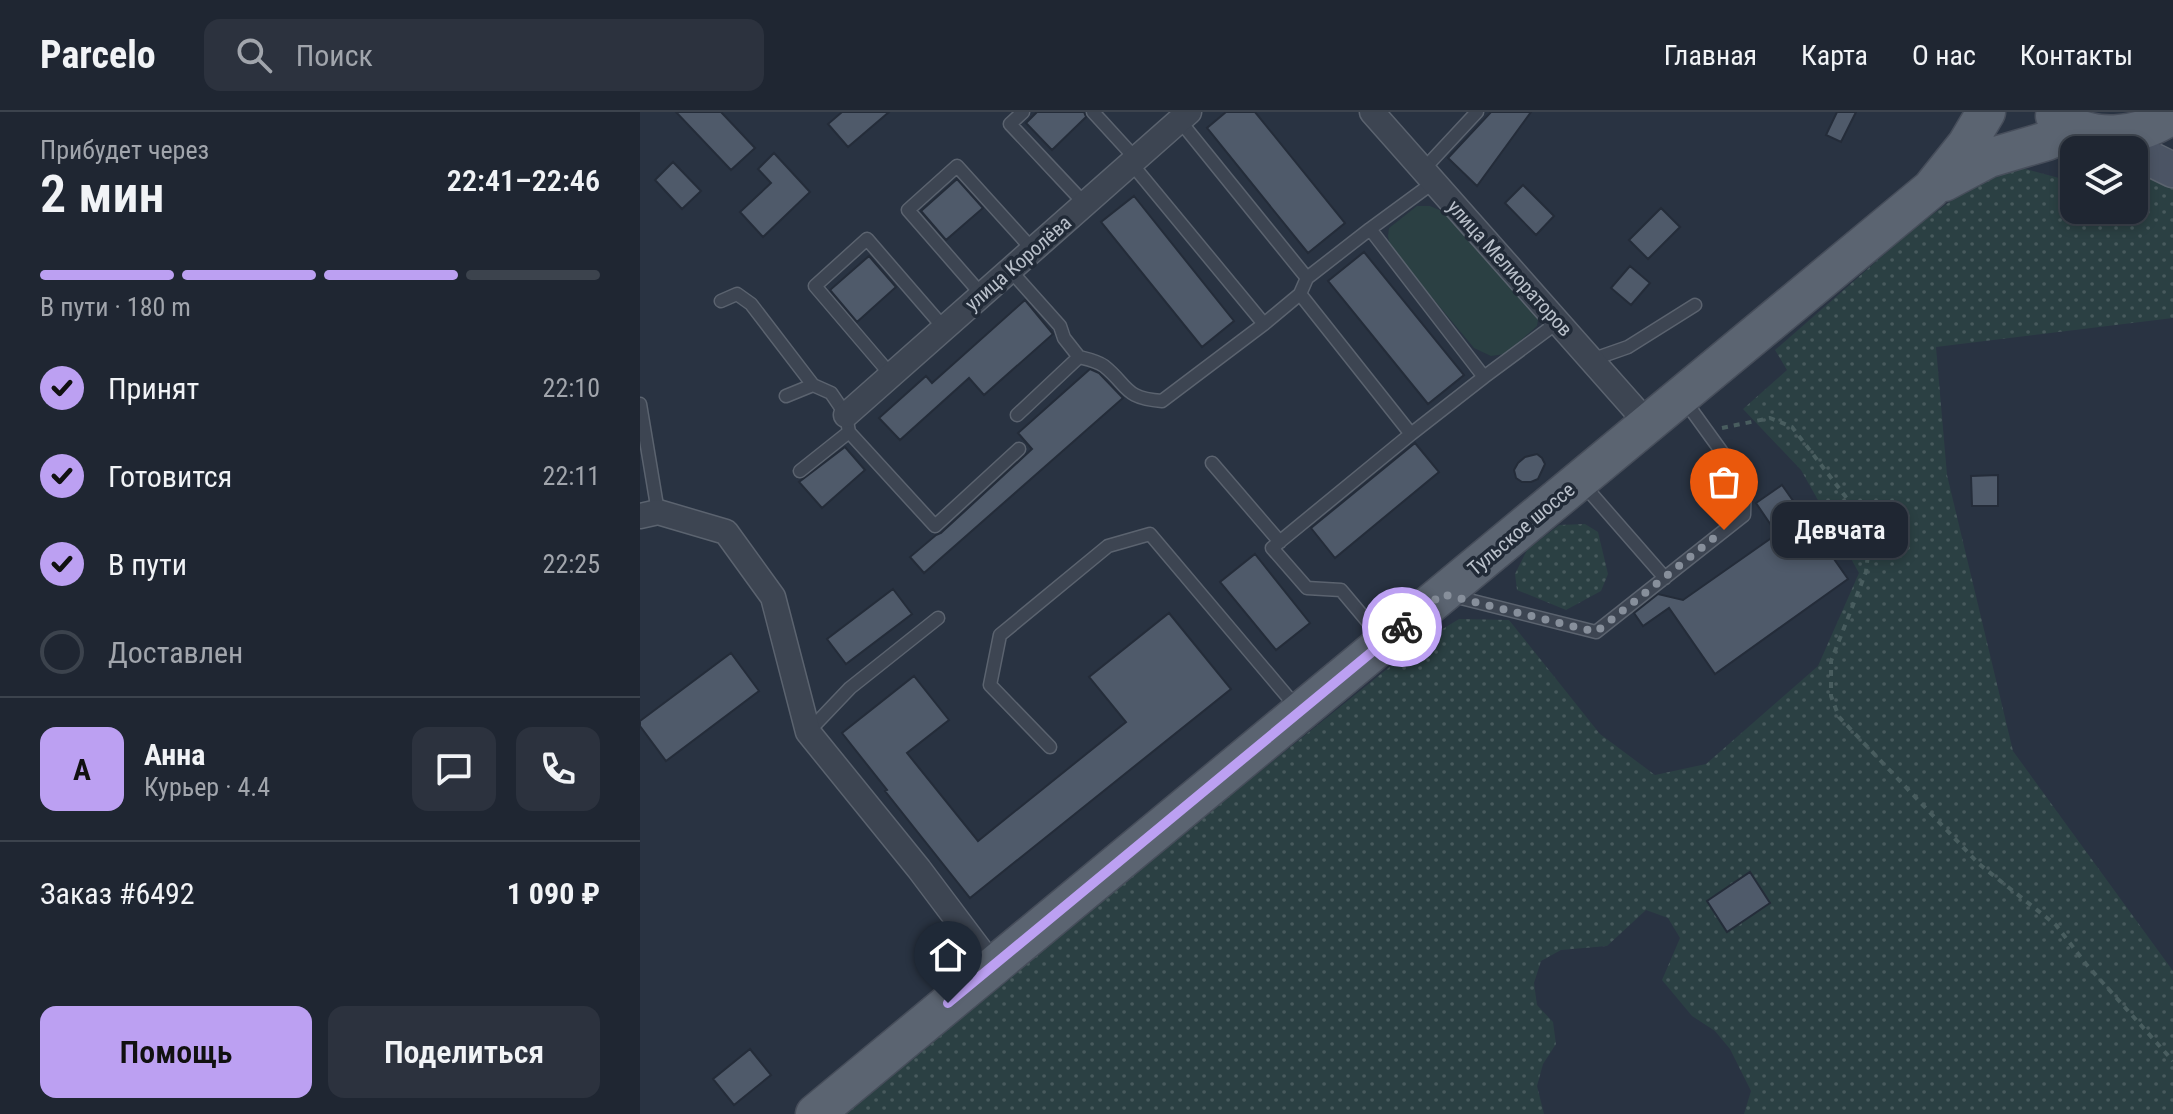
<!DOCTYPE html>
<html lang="ru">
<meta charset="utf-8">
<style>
:root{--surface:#1f2632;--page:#2c323e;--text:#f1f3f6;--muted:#a1a5ac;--line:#3c434d;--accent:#bca0f2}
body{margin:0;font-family:"Roboto Condensed",sans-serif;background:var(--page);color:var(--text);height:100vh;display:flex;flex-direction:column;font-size:30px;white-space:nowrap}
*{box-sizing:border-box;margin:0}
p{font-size:26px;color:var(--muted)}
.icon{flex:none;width:44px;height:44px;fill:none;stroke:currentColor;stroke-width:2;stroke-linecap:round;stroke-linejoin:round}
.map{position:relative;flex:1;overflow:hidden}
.drawer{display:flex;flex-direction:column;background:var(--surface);width:640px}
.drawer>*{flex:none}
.buttons{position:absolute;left:1420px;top:24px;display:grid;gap:16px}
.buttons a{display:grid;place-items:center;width:88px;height:88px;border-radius:16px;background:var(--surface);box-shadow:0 4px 12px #0003,0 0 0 2px var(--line);font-size:40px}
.pin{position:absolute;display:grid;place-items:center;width:68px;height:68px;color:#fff;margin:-82px -34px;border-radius:50% 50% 50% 0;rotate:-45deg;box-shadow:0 0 8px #0007}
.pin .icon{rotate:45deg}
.courier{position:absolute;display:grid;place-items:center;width:80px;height:80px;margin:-40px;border:6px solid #bca0f2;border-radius:50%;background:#fff;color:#222;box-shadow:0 2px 10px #0007}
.bubble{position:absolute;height:56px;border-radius:16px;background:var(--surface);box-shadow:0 4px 12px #0003,0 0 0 2px var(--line);font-size:26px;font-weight:600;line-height:56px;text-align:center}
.overview em{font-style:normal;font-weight:600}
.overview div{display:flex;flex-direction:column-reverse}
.overview{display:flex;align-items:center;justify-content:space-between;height:136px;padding:0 40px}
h1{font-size:52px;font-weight:600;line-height:60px}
.bar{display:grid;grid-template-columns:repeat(4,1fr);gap:12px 8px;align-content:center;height:96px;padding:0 40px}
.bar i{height:10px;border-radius:6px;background:var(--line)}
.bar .on{background:var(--accent)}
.bar p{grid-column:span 4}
.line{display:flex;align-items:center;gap:20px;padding:0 40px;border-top:2px solid var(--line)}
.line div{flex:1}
.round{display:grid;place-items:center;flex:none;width:84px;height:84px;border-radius:16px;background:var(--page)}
ol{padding:0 40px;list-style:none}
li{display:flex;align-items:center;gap:24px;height:88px}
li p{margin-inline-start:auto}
li .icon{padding:8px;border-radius:50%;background:var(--accent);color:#111;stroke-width:4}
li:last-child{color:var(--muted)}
li i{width:44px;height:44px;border:4px solid var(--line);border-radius:50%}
.button{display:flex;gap:16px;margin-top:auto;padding:16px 40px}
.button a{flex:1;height:92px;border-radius:16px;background:var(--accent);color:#111;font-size:32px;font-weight:600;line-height:92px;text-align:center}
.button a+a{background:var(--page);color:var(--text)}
header{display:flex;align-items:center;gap:48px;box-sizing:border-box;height:112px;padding:0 40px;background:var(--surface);border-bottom:2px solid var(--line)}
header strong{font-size:38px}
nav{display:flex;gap:44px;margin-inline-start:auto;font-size:28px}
.search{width:560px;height:72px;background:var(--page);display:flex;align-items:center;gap:20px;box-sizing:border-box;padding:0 28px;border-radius:16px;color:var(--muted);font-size:30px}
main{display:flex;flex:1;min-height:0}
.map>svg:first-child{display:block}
.grass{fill:url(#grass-dots)}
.green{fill:#2b4043}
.building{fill:#4f5a6a;stroke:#242c39;stroke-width:2}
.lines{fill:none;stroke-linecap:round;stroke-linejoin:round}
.service-casing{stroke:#5b636f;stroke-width:15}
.minor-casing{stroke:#5b636f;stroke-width:27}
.secondary-casing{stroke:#5b636f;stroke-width:37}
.primary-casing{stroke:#474e5b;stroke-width:41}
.path{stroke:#495d5f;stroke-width:4;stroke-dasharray:6 6;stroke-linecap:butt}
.service{stroke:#3d4552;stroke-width:12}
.minor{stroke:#3d4552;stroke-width:24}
.secondary{stroke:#4b5464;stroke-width:34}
.primary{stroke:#5b6471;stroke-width:38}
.done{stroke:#878f9b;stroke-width:8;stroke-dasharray:0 14.4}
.route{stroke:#bca0f2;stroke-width:10}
.labels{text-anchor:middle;stroke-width:7;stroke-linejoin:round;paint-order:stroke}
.street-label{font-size:20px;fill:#bac1cb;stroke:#212a37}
</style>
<header>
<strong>Parcelo</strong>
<div class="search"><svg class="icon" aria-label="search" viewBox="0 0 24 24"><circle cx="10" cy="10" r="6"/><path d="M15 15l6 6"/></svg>Поиск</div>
<nav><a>Главная</a><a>Карта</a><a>О нас</a><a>Контакты</a></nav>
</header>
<main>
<section class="drawer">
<div class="overview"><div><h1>2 мин</h1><p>Прибудет через</p></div><em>22:41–22:46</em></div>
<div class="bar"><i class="on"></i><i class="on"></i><i class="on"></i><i></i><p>В пути · 180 m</p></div>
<ol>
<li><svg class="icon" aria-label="check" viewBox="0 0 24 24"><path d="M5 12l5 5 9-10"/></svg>Принят<p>22:10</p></li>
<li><svg class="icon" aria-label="check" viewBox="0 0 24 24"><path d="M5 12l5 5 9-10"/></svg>Готовится<p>22:11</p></li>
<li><svg class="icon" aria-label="check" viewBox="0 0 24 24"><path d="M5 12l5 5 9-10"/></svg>В пути<p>22:25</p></li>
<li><i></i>Доставлен</li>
</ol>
<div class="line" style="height:144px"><b class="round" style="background:var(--accent);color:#111">А</b><div><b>Анна</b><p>Курьер · 4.4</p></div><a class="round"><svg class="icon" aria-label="chat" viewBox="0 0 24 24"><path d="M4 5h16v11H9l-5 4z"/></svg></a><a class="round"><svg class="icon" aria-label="phone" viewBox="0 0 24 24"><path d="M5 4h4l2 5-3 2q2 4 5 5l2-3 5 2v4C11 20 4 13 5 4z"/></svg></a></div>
<div class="line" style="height:104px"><div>Заказ #6492</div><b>1 090 ₽</b></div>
<div class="button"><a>Помощь</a><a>Поделиться</a></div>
</section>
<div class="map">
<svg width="1533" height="1002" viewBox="0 0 1533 1002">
<defs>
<pattern id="grass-dots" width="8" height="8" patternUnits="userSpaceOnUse" patternTransform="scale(2)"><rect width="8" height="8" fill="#2b4043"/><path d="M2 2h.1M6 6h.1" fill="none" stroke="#485a5d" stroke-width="1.8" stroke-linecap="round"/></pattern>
</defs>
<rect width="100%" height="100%" fill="#293342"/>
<path class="grass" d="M1382,56l52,14v28h60v-27l16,-4 23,6v133l-237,29 11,128 66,276 160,220v143h-429l7,-23 -21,-42 -15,-18 -23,-15 -30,-36 18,-42 -12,-20 -22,-8 -39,36 -46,4 -20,11 -7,22 3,22 16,17 3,22 -13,20 -6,22 7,28h-701l352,-290 223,-180 41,-25 50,1 91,114 55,41 51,-11 112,-98 41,-93 -58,-103 -58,-61 44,-39 -12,-20 143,-125 60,-44z
M945,412l13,8 10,42 -7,17 -35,19 -49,-20 -2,-16 12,-24 32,-25z"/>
<path class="green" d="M777,94h13l12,5 97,103 -2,12 -32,28 -14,2 -17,-8 -84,-101 -2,-11 1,-8z"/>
<path class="building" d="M36,0h45l34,36 -24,22z
M202,0h47l-41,35 -20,-23z
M397,0h47l2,5 -34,33 -26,-27z
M586,0h29l90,111 -37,30 -101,-125z
M851,0h40l-54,74 -29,-28z
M1197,0h19l-15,30 -15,-7z
M134,41l36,39 -47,45 -23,-25 31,-29 -13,-14z
M33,50l28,29 -19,18 -27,-29z
M317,67l26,29 -37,32 -25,-29z
M883,73l31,31 -18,19 -31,-32z
M494,84l100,125 -32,26 -101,-125z
M1021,96l19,19 -32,32 -19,-19z
M724,140l100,123 -36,29 -100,-123z
M229,144l27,31 -39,35 -27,-32z
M990,154l20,17 -19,22 -20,-17z
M385,188l28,34 -69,61 -15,-17 -69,62 -21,-22 47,-42 6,7z
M450,257l9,4 24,25 -199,175 -14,-16 26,-22 5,-2 91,-84 -14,-16z
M775,331l24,29 -104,86 -24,-30z
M205,335l20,23 -43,38 -23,-26z
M897,342l5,4 3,6 -7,15 -7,3h-9l-6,-4 -2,-8 4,-7 7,-6z
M1358,363v31h-26l-1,-30z
M1142,373l66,94 -133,95 -46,-66 -26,18 -9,-13 24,-19 25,6 94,-66 -21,-31z
M615,442l55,69 -34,27 -56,-68z
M253,477l19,25 -66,50 -19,-25z
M529,501l62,76 -261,209 -85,-107 2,-1 -45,-57 72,-57 35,44 -42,33 71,88 148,-119 -37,-45z
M91,541l28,38 -93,70 -26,-35v-5z
M1110,760l20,31 -43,29 -20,-31z
M110,937l21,26 -37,30 -21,-26z"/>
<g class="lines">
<defs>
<path id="service" d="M383,0l-13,12 75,80
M453,0l43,47
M540,9l127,157
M491,51l133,161
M783,58l54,-58
M794,70l-64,47 114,148 74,-55
M730,117l-63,49 -7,16 111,140 73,-57
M370,158l50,56 4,12 15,19
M342,183l-74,-85 49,-44 76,84
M81,189l16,-7 14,10 62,81 18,8 15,22 3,17 86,94 84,-77
M951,248l37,-13 67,-42
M251,263l-76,-89 52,-47 77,89
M146,284l27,-11
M0,292l18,108
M377,303l62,-58c8,2 18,4 25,9 25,20 19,32 58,35l102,-77 36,-30
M572,351l68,79
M160,359l49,-39
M942,371l83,95
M809,483l147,37 148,-117 1,-31 -60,-83
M743,528l-42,-50 -34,-2 -35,-40 139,-114
M168,620l42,-44 88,-70
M410,635l-60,-62 10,-50 108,-89 42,-12 148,175"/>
<path id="minor" d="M732,0l276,312
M206,303l343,-303
M0,404l18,-4 68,20 47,65 35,135 111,137 73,97"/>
<path id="secondary" d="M1494,39l39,19"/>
<path id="primary" d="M1415,4c36,27 83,23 118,-2
M1304,70l45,-24 58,-17 29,-13
M175,1002l1116,-925 36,-45 19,-32"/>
</defs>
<use href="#service" class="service-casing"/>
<use href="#minor" class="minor-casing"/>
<use href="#secondary" class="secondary-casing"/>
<use href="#primary" class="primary-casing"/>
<path class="path" d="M1082,316l48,-10 22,9 60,78 18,31 -4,36 -35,89v35l8,21 140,147 77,61 30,39 87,97"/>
<use href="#service" class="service"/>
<use href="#minor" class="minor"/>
<use href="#secondary" class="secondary"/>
<use href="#primary" class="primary"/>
</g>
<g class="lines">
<path class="done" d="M762,515l40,-33 154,38 128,-102"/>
<path class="route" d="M308,891l454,-376"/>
</g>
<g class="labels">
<g class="street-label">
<text transform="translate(378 151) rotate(-41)" y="7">улица Королёва</text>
<text transform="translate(870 156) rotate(48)" y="7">улица Мелиораторов</text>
<text transform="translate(881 417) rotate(-40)" y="7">Тульское шоссе</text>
</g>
</g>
</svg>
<div class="buttons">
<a><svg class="icon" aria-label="layers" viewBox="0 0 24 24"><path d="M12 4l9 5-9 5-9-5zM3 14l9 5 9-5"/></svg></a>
</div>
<div class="pin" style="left:1084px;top:418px;background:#ea580c"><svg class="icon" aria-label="bag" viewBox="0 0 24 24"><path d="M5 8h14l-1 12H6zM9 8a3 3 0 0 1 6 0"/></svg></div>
<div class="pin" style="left:308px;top:891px;background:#1f2937"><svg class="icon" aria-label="home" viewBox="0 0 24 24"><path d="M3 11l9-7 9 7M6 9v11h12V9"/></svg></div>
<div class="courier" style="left:762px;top:515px"><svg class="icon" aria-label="bike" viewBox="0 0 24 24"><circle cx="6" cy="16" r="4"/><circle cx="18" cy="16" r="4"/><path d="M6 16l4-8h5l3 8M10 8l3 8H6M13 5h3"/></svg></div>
<div class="bubble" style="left:1132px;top:390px;width:136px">Девчата</div>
</div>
</main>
